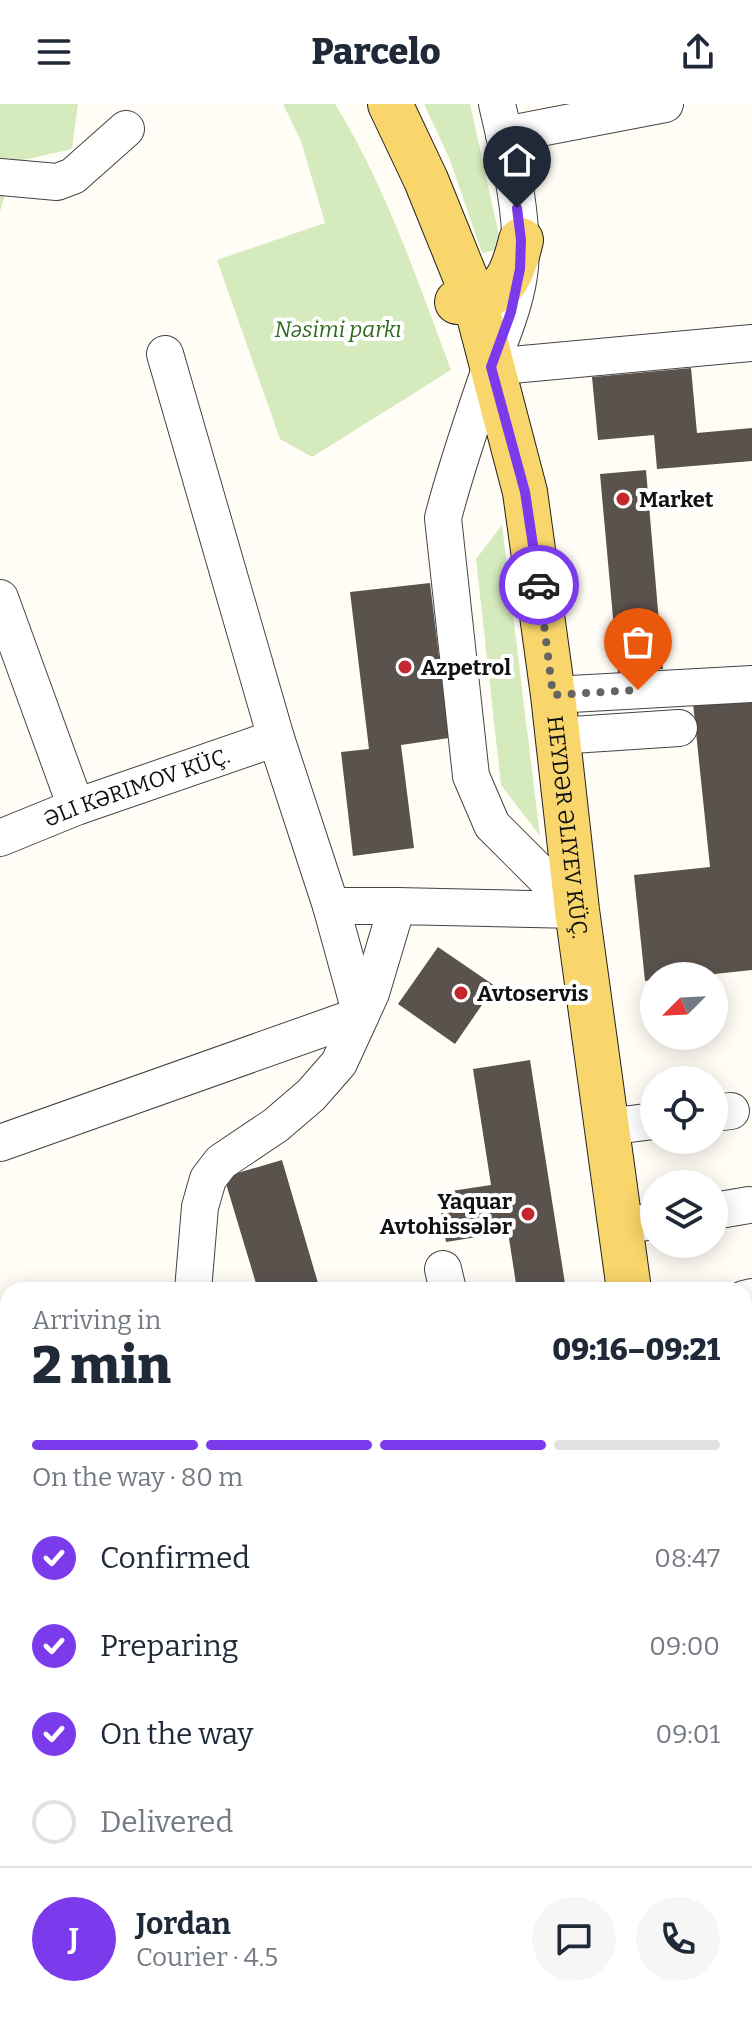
<!DOCTYPE html>
<meta charset="utf-8">
<style>
:root{--surface:#fff;--page:#f6f6f7;--text:#1f2937;--muted:#747a83;--line:#e0e1e3;--accent:#7c3aed}
body{margin:0;font-family:Bitter,serif;background:var(--page);color:var(--text);height:100vh;display:flex;flex-direction:column;font-size:30px;white-space:nowrap}
*{box-sizing:border-box;margin:0}
p{font-size:26px;color:var(--muted)}
.icon{flex:none;width:44px;height:44px;fill:none;stroke:currentColor;stroke-width:2;stroke-linecap:round;stroke-linejoin:round}
.map{position:relative;flex:1;overflow:hidden}
.side{position:absolute;left:0px;top:1178px;width:752px;height:746px;display:flex;flex-direction:column;background:var(--surface);border-radius:24px 24px 0 0;box-shadow:0 4px 20px #0003}
.side>*{flex:none}
.needle{width:52px;rotate:246deg}
.fabs{position:absolute;left:640px;top:858px;display:grid;gap:16px}
.fabs a{display:grid;place-items:center;width:88px;height:88px;border-radius:50%;background:var(--surface);box-shadow:0 4px 20px #0003;font-size:40px}
.pin{position:absolute;display:grid;place-items:center;width:68px;height:68px;color:#fff;margin:-82px -34px;border-radius:50% 50% 50% 0;rotate:-45deg;box-shadow:0 0 8px #0007}
.pin .icon{rotate:45deg}
.courier{position:absolute;display:grid;place-items:center;width:80px;height:80px;margin:-40px;border:6px solid #7c3aed;border-radius:50%;background:#fff;color:#222;box-shadow:0 2px 10px #0007}
.overview em{font-style:normal;font-weight:800}
.overview div{display:flex;flex-direction:column-reverse}
.overview{display:flex;align-items:center;justify-content:space-between;height:136px;padding:0 32px}
h1{font-size:52px;font-weight:800;line-height:60px}
.bar{display:grid;grid-template-columns:repeat(4,1fr);gap:12px 8px;align-content:center;height:96px;padding:0 32px}
.bar i{height:10px;border-radius:6px;background:var(--line)}
.bar .selected{background:var(--accent)}
.bar p{grid-column:span 4}
.line{display:flex;align-items:center;gap:20px;padding:0 32px;border-top:2px solid var(--line)}
.line div{flex:1}
.round{display:grid;place-items:center;flex:none;width:84px;height:84px;border-radius:42px;background:var(--page)}
ol{padding:0 32px;list-style:none}
li{display:flex;align-items:center;gap:24px;height:88px}
li p{margin-inline-start:auto}
li .icon{padding:8px;border-radius:50%;background:var(--accent);color:#fff;stroke-width:4}
li:last-child{color:var(--muted)}
li i{width:44px;height:44px;border:4px solid var(--line);border-radius:50%}
header{display:flex;justify-content:space-between;align-items:center;height:104px;padding:0 32px;background:var(--surface);font-size:36px;font-weight:800}
.map>svg:first-child{display:block}
.green{fill:#d5ebbd}
.forest{fill:#b9dc9c}
.building{fill:#5a524d}
.lines{fill:none;stroke-linecap:round;stroke-linejoin:round}
.minor-casing{stroke:#444;stroke-width:38}
.major-casing{stroke:#222;stroke-width:46}
.minor{stroke:#fff;stroke-width:36}
.major{stroke:#f9d66b;stroke-width:44}
.done{stroke:#646461;stroke-width:8;stroke-dasharray:0 14.4}
.route{stroke:#7c3aed;stroke-width:10}
.poi-dot{fill:#c4262e;stroke:#fff;stroke-width:3}
.labels{text-anchor:middle;stroke-width:8;stroke-linejoin:round;paint-order:stroke}
.park-label{font-size:22px;font-style:italic;fill:#2f6b1f;stroke:#fff}
.poi-label{font-size:22px;font-weight:bold;fill:#111;stroke:#fff;text-anchor:start}
.street-label{font-size:22px;fill:#111;stroke:#fff}
</style>
<header><svg class="icon" aria-label="menu" viewBox="0 0 24 24"><path d="M4 6h16M4 12h16M4 18h16"/></svg>Parcelo<svg class="icon" aria-label="share" viewBox="0 0 24 24"><path d="M12 15V3M7 8l5-5 5 5M5 13v7h14v-7"/></svg></header>
<div class="map">
<svg width="752" height="1923" viewBox="0 0 752 1923">
<rect width="100%" height="100%" fill="#fffdf5"/>
<path class="green" d="M0,0h78l-6,45 -58,13 -14,50z
M283,0h52c51,82 82,176 116,266l-139,87 -32,-18 -63,-179 108,-37 -24,-82z
M424,0h46l32,145 -20,4 -32,-93z
M502,421l38,311 -39,-51 -25,-226z"/>
<path class="forest" d="M417,1916h271v7h-288z"/>
<path class="building" d="M691,264l6,65 55,-5v33l-95,8 -3,-34 -56,5 -6,-63z
M646,366l17,199 -45,4 -18,-199z
M430,479l19,155 -48,7 13,103 -61,8 -12,-104 28,-3 -19,-157z
M752,593v273l-56,6h-42v4l-9,1 -11,-106 76,-8 -17,-164z
M438,843l57,39 -40,58 -57,-40z
M530,956l36,230h-49l-9,-58 -62,10 -8,-49 53,-8 -18,-116z
M282,1056l38,130h-62l-34,-113z"/>
<g class="lines">
<defs>
<g id="minor">
<path d="M497,0c12,52 27,110 23,163 -3,34 -18,67 -29,99 -17,50 -35,101 -48,152l28,258 21,49 85,85"/>
<path d="M504,31l161,-31"/>
<path d="M0,73l57,5 16,-6 53,-47"/>
<path d="M165,250l111,384 55,168 30,109 -22,48 -28,32 -35,30 -55,37 -13,17 -8,28 -7,83"/>
<path d="M491,263l261,-24"/>
<path d="M0,494l76,209"/>
<path d="M553,591l199,-11"/>
<path d="M557,632l122,-8"/>
<path id="s1" d="M0,734l76,-31 200,-69"/>
<path d="M331,802h66"/>
<path d="M714,1009l17,-2"/>
<path d="M606,1023l48,-6"/>
<path d="M0,1039l361,-128 10,-22 26,-87 180,4"/>
<path d="M714,1107l35,-6"/>
<path d="M620,1122l34,-5"/>
<path d="M443,1165l5,21"/>
<path d="M744,1195l8,-2"/>
<path d="M744,1297l8,-2"/>
<path d="M0,1347l8,29"/>
<path d="M744,1413l8,-1"/>
<path d="M744,1649l8,-1"/>
<path d="M744,1827l8,-1"/>
<path d="M168,1923l15,-7"/>
</g>
<g id="major">
<path id="s2" d="M390,0l36,76 49,121 50,191 28,203 24,215 52,380"/>
<path d="M457,198c45,-3 54,-21 64,-62"/>
<path d="M744,1734l8,35"/>
</g>
</defs>
<use href="#minor" class="minor-casing"/>
<use href="#major" class="major-casing"/>
<use href="#minor" class="minor"/>
<use href="#major" class="major"/>
</g>
<g class="lines">
<path class="done" d="M539,481l14,110 85,-5"/>
<path class="route" d="M517,104l4,32 -1,29 -9,43 -20,55 34,125 14,93"/>
</g>
<g class="poi-dot">
<circle cx="623" cy="395" r="8"/>
<circle cx="405" cy="563" r="8"/>
<circle cx="461" cy="889" r="8"/>
<circle cx="528" cy="1110" r="8"/>
</g>
<g class="labels">
<g class="park-label">
<text x="338" y="233">Nəsimi parkı</text>
</g>
<g class="poi-label">
<text x="639" y="403">Market</text>
<text x="421" y="571">Azpetrol</text>
<text x="477" y="897">Avtoservis</text>
<text x="512" y="1105" text-anchor="end">Yaquar<tspan x="512" dy="25">Avtohissələr</tspan></text>
</g>
<g class="street-label">
<text dy="8" stroke="none"><textPath href="#s1" startOffset="146">ƏLI KƏRIMOV KÜÇ.</textPath></text>
<text dy="8" stroke="none"><textPath href="#s2" startOffset="750">HEYDƏR ƏLIYEV KÜÇ.</textPath></text>
</g>
</g>
</svg>
<div class="fabs">
<a><svg class="needle" viewBox="-14 -14 28 28"><path d="M0-13l5 13h-10z" fill="#e53935"/><path d="M0 13l5-13h-10z" fill="#747a83"/></svg></a>
<a><svg class="icon" aria-label="locate" viewBox="0 0 24 24"><circle cx="12" cy="12" r="6"/><path d="M12 2v4M12 18v4M2 12h4M18 12h4"/></svg></a>
<a><svg class="icon" aria-label="layers" viewBox="0 0 24 24"><path d="M12 4l9 5-9 5-9-5zM3 14l9 5 9-5"/></svg></a>
</div>
<div class="pin" style="left:638px;top:586px;background:#ea580c"><svg class="icon" aria-label="bag" viewBox="0 0 24 24"><path d="M5 8h14l-1 12H6zM9 8a3 3 0 0 1 6 0"/></svg></div>
<div class="pin" style="left:517px;top:104px;background:#1f2937"><svg class="icon" aria-label="home" viewBox="0 0 24 24"><path d="M3 11l9-7 9 7M6 9v11h12V9"/></svg></div>
<div class="courier" style="left:539px;top:481px"><svg class="icon" aria-label="car" viewBox="0 0 24 24"><path d="M5 17H2v-5l4-1 3-4h7l3 4 3 1v5h-3M9 17h6M6 11h13"/><circle cx="7" cy="17" r="2"/><circle cx="17" cy="17" r="2"/></svg></div>
<section class="side">
<div class="overview"><div><h1>2 min</h1><p>Arriving in</p></div><em>09:16–09:21</em></div>
<div class="bar"><i class="selected"></i><i class="selected"></i><i class="selected"></i><i></i><p>On the way · 80 m</p></div>
<ol>
<li><svg class="icon" aria-label="check" viewBox="0 0 24 24"><path d="M5 12l5 5 9-10"/></svg>Confirmed<p>08:47</p></li>
<li><svg class="icon" aria-label="check" viewBox="0 0 24 24"><path d="M5 12l5 5 9-10"/></svg>Preparing<p>09:00</p></li>
<li><svg class="icon" aria-label="check" viewBox="0 0 24 24"><path d="M5 12l5 5 9-10"/></svg>On the way<p>09:01</p></li>
<li><i></i>Delivered</li>
</ol>
<div class="line" style="height:144px"><b class="round" style="background:var(--accent);color:#fff">J</b><div><b>Jordan</b><p>Courier · 4.5</p></div><a class="round"><svg class="icon" aria-label="chat" viewBox="0 0 24 24"><path d="M4 5h16v11H9l-5 4z"/></svg></a><a class="round"><svg class="icon" aria-label="phone" viewBox="0 0 24 24"><path d="M5 4h4l2 5-3 2q2 4 5 5l2-3 5 2v4C11 20 4 13 5 4z"/></svg></a></div>
</section>
</div>
